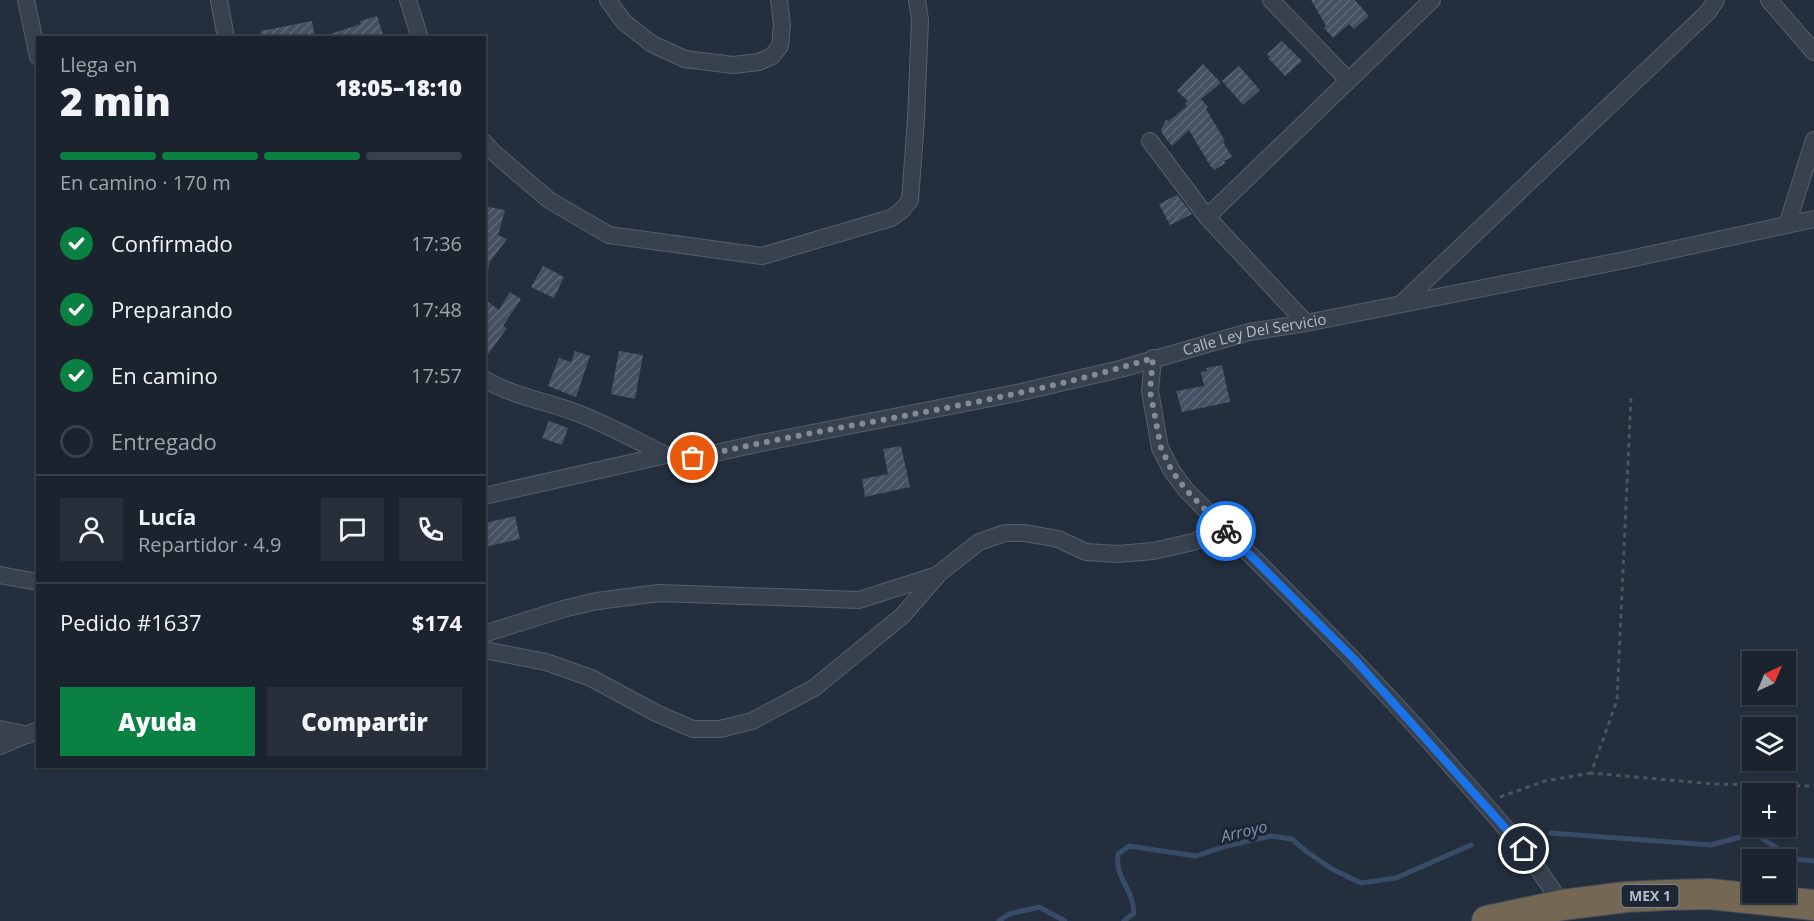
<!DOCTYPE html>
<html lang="es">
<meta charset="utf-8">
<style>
:root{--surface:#1b232e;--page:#282f3a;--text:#f1f3f6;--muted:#a0a4aa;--line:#39404a;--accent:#0b8043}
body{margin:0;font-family:"Open Sans",sans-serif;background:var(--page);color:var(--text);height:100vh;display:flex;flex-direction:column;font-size:22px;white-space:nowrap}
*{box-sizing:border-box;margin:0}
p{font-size:20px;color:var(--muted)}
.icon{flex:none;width:33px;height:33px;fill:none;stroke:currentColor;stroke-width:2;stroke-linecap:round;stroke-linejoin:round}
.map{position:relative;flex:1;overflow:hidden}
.details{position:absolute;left:36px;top:36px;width:450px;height:732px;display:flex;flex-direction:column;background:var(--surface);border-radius:0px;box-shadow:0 2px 4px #0004,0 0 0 2px var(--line)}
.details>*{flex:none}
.needle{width:39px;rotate:44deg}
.controls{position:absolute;left:1742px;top:651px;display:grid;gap:12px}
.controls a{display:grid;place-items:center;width:54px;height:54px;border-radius:0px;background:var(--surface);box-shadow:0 2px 4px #0004,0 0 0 2px var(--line);font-size:30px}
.pin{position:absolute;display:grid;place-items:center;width:51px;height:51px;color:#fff;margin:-26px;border:3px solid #fff;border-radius:50%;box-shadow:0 2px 6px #0007}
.courier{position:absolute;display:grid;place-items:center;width:60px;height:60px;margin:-30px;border:4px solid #1a73e8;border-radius:50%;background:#fff;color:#222;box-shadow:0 2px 8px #0007}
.head em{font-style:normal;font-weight:800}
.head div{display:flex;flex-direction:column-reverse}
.head{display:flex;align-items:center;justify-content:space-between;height:102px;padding:0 24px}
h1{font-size:39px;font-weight:800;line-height:45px}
.bar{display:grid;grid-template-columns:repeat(4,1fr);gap:9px 6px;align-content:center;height:72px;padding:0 24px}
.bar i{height:8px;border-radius:4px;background:var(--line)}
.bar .current{background:var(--accent)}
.bar p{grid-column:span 4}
.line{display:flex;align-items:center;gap:15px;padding:0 24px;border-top:2px solid var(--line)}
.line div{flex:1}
.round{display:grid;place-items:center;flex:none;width:63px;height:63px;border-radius:0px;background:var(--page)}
ol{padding:0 24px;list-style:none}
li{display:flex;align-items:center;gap:18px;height:66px}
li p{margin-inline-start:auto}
li .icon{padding:6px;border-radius:50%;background:var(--accent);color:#fff;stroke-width:4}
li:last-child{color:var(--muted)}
li i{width:33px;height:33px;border:3px solid var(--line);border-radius:50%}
.primary-button{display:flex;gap:12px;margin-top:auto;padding:12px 24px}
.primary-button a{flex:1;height:69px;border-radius:0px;background:var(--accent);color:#fff;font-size:24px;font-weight:800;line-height:69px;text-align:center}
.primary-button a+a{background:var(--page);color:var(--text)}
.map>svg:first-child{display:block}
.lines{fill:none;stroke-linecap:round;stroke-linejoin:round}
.stream{stroke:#394c67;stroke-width:5}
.building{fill:url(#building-hatch)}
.street-casing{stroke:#565f6c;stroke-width:18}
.highway-casing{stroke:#434c59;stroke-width:32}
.path{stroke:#44595c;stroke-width:3;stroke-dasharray:4.5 4.5;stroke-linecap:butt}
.street{stroke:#38414e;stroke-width:16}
.highway{stroke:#746855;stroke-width:30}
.done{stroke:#828b98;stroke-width:6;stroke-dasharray:0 10.8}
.route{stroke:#1a73e8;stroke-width:8}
.labels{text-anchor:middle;stroke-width:6;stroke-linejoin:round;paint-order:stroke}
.shield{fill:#1d2633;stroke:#878f9c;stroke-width:1.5}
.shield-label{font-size:14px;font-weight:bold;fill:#b4bcc9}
.street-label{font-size:15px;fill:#b4bcc9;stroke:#1d2633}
.water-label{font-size:16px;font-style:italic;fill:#7c92b1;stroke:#1d2633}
</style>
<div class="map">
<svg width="1814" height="921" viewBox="0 0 1814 921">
<defs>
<pattern id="building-hatch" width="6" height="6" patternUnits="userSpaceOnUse" patternTransform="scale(1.5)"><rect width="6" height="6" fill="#455162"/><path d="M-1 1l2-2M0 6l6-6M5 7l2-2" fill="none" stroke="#5d6877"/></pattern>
</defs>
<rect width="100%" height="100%" fill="#242f3e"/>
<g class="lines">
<path class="stream" d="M1551,833l160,12 43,-12 40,26 20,2
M999,921l10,-7 30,-7 26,14
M1124,921l10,-8c-1,-26 -19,-33 -16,-59l11,-8 67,10 30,-10 45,-10 21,3 15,13 25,17 29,14 35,-5 75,-33"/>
</g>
<path class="building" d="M1311,0h44l14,16 -15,13 -5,-5 -16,14 -9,-10 2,-2z
M377,16l7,22h-56l-1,-3 34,-11 -1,-3z
M312,21l3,17h-54v-7z
M1282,41l20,20 -17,15 -17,-18 2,-1 -3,-3z
M1203,64l18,19 -20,16 7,8 -2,2 19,32 -2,1 9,15 -8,4 2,2 -12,7 -2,-3h-1l-22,-37 -17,16 -9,-11 -2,-5 5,-10 3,1 18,-15 -2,-2 3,-3 -11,-10z
M1239,66l21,24 -17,15 -21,-24z
M1177,195l15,19 -22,11 -11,-21z
M484,206l21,4 -7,25 9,4 -17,23 -2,7 -4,2z
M543,266l21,11 -10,21 -23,-11z
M510,292l11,7 -18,27 4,2 -23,32v-61l15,11z
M575,351l15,5 -14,41 -28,-11 11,-28 12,4z
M619,351l24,4 -8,44 -24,-5z
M1222,365l8,37 -48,10 -6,-21 28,-5 -3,-14 6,-1 -1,-3z
M549,421l19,7 -6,17 -20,-7z
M901,446l9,41 -45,10 -3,-18 26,-5 -5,-25z
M515,516l5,23 -36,8v-24z"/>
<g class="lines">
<defs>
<g id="street">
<path d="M26,0l12,57"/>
<path d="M219,0l7,38"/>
<path d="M408,0l12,38"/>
<path d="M608,0l16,22 28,22 33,15 48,6 26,-3 13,-6 8,-10 2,-21 -3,-25"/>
<path d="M1271,0l77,80"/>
<path d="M1769,0l45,52"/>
<path d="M1150,141l57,76 99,106"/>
<path d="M484,142l9,10 56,48 60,35 153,21 129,-38 11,-8 8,-10 6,-81 4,-99 -3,-20"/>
<path d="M1207,217l225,-217"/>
<path d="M1787,225l27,-85"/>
<path d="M1403,302l305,-290 8,-12"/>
<path d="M1153,358l-3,33 10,57 12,23 14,19c90,91 181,180 265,276 40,45 80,88 111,139"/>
<path d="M484,379c27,16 59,22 88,32 33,12 63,29 94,44"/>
<path id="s1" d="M484,496l182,-41 27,3 68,-15 260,-51 99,-23 129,-37 57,-9 319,-63 189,-41"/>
<path d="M0,575l38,7"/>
<path d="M484,634l79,-25 34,-8 62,-8 200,7 78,-25 42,-33 26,-9h20l33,6 28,13 32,2 35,-3 40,-9 30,-15"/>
<path d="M484,650l62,12 45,16 65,35 37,16h27l32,-8 62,-33 88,-72 35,-40"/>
<path d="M0,729l28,6"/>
<path d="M0,746l38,-16"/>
</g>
<path id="highway" d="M1487,921l75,-16 64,-8 42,-2 41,-1 105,11"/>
</defs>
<use href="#street" class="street-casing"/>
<use href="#highway" class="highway-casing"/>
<path class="path" d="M1631,398l-14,302 -26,73 123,11 100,2
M1500,797l45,-16 46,-8"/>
<use href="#street" class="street"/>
<use href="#highway" class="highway"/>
</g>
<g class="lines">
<path class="done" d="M693,458c153,-36 310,-53 460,-100l-3,33 11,57 11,23 14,19 40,41"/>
<path class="route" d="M1226,531l129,129 169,189"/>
</g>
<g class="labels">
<rect class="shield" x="1621.5" y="885" width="57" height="22" rx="4.5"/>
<g class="shield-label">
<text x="1650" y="901">MEX 1</text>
</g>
<g class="street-label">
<text dy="5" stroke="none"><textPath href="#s1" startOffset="789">Calle Ley Del Servicio</textPath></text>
</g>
<g class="water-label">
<text transform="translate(1244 831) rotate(-13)" y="6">Arroyo</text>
</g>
</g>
</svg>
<div class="controls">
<a><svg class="needle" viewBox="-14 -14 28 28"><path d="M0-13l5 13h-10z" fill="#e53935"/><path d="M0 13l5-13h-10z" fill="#a0a4aa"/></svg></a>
<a><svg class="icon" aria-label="layers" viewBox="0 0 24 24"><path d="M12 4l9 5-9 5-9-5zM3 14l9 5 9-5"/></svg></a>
<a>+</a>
<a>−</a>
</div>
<div class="pin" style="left:693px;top:458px;background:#ea580c"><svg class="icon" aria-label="bag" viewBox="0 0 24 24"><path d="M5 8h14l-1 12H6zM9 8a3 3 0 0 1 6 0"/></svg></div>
<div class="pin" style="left:1524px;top:849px;background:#1f2937"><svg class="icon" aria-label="home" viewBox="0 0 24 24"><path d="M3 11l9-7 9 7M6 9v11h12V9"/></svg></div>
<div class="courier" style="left:1226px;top:531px"><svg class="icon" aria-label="bike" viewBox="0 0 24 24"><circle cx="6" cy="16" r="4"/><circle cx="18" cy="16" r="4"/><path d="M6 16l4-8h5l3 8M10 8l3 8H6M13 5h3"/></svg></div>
<section class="details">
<div class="head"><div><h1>2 min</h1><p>Llega en</p></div><em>18:05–18:10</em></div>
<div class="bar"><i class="current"></i><i class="current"></i><i class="current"></i><i></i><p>En camino · 170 m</p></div>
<ol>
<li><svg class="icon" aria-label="check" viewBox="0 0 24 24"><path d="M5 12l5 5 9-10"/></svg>Confirmado<p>17:36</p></li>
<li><svg class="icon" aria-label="check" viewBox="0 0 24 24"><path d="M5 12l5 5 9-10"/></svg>Preparando<p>17:48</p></li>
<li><svg class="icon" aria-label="check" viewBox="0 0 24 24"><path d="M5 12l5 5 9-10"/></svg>En camino<p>17:57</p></li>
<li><i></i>Entregado</li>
</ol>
<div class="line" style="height:108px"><a class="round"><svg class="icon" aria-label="person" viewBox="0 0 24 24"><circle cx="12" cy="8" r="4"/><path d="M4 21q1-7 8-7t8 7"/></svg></a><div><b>Lucía</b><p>Repartidor · 4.9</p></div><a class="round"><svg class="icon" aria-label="chat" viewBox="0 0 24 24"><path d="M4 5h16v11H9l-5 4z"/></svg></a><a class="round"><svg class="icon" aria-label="phone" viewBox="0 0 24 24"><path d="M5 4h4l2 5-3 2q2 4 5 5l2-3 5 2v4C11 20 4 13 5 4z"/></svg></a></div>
<div class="line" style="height:78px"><div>Pedido #1637</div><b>$174</b></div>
<div class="primary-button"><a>Ayuda</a><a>Compartir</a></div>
</section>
</div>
